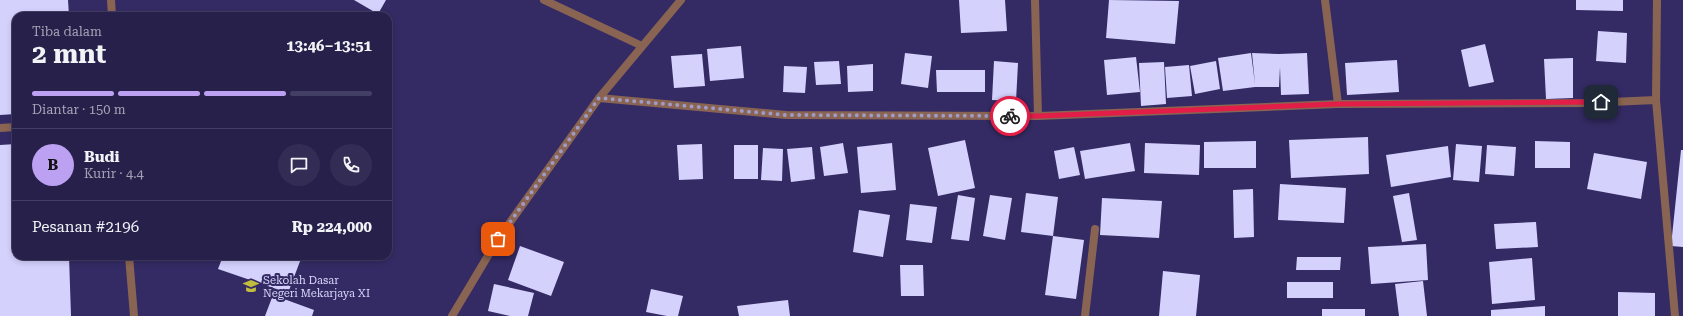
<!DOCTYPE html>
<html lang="id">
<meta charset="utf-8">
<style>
:root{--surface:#27204b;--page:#332d55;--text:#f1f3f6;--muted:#a4a3b5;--line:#433e63;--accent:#bca0f2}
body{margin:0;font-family:"Roboto Serif",serif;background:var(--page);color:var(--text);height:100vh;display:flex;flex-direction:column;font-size:15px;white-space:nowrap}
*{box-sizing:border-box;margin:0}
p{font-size:13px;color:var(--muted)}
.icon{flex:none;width:22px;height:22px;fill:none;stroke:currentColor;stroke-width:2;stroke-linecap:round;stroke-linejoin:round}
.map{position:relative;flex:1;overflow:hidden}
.side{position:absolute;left:12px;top:12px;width:380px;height:248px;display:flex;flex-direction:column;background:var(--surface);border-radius:12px;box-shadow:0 2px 6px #0003,0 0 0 1px var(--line)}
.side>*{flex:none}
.pin{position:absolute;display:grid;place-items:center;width:34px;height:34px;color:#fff;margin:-17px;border-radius:8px;box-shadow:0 2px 6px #0006}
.courier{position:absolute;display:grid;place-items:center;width:40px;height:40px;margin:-20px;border:3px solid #e11d48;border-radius:50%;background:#fff;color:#222;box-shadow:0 1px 5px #0007}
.headline em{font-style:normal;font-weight:700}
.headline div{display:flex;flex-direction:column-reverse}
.headline{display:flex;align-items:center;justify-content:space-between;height:68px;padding:0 20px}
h1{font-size:26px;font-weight:700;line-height:30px}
.bar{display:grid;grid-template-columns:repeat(4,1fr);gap:6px 4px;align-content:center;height:48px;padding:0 20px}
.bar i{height:5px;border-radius:3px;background:var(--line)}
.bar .on{background:var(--accent)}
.bar p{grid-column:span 4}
.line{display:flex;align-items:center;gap:10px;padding:0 20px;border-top:1px solid var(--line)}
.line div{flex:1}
.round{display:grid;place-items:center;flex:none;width:42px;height:42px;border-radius:21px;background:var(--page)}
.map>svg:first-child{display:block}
.building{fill:#d4d2fd}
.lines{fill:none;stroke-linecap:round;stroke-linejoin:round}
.minor{stroke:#8a6452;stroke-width:8}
.tertiary{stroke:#8a6452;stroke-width:8}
.done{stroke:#9f9ac6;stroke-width:4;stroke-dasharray:0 7.2}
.route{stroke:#e11d48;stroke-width:5}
.labels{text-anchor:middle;stroke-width:4;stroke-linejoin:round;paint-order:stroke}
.poi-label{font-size:11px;fill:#d8d6fa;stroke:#342b64;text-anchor:start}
</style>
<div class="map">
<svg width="1683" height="316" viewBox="0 0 1683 316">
<rect width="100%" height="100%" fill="#342b64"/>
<path class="building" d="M0,0h68l1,16h-53v98l-16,1z
M354,0h32l-8,14z
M959,0h46l2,31 -46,2z
M1109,0l70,1 -4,43 -69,-6z
M1576,0h47v11l-47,-1z
M1598,31l29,2 -1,30 -30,-2z
M1485,44l9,38 -25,5 -8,-37z
M741,46l3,32 -34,3 -3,-32z
M905,53l27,3 -4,32 -27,-4z
M1251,53l4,31 -3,-31 27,1 28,-1 2,41 -28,1 -1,-28 -1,20h-24l-32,4 -5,-33z
M702,54l3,32 -31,2 -3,-32z
M1136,57l4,35 -33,3 -3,-35z
M1573,58v40l-27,1 -2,-40z
M1397,60l2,32 -52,3 -2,-32z
M839,61l2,23 -25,1 -2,-23z
M994,61l24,2 -2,38 -24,-1z
M1216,61l4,28 -25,5 -5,-28z
M1164,62l2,42 -25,2 -2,-43z
M873,64v27l-25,1 -1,-26z
M1189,65l3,31 -25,2 -2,-31z
M784,66l23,1 -2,26 -22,-1z
M936,70h49v22h-48z
M1368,137l1,37 -78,4 -2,-38z
M965,140l10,48 -37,8 -10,-48z
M1256,141v27h-52v-26z
M1535,141l35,1v26h-35z
M843,143l5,30 -24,3 -4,-29z
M892,143l4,47 -35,3 -4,-46z
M1130,143l5,28 -50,8 -5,-28z
M1145,143l55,2 -1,30 -55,-2z
M16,144v112h53l2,60h-71v-171z
M702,144l1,35 -24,1 -2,-35z
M1456,144l26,2 -3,36 -26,-2z
M734,145h24v34h-24z
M1487,145l29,2 -2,29 -29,-2z
M1448,146l3,31 -60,10 -5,-32z
M812,147l3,32 -24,3 -4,-33z
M1074,147l6,28 -21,4 -5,-28z
M763,148l20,1 -1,32 -21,-1z
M1681,150h2v97l-12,-1z
M1594,153l53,9 -6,37 -54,-10z
M1280,184l66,4 -2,35 -66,-3z
M1253,189l1,48 -20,1 -1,-48z
M1026,193l32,4 -5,39 31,4 -8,59 -31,-4 8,-59 -32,-4z
M1409,193l8,47 -15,2 -9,-46z
M958,195l17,3 -6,43 -18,-2z
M990,195l22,3 -7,42 -22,-4z
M1102,198l60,3 -3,37 -59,-3z
M910,204l27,3 -5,36 -26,-3z
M859,210l31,5 -7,42 -30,-5z
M1536,222l2,25 -42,2 -2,-25z
M1426,244l2,36 -57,4 -3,-37z
M520,246l44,16 -13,34 -43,-16z
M223,256h79l-14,37 -70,-24z
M1297,257h44l-1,13h-44z
M1532,258l3,42 -43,4 -3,-42z
M900,265h23l1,31h-23z
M1163,271l37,4 -4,41h-37z
M1423,281l4,35h-28l-4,-32z
M1287,282h46v16h-46z
M494,284l40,9 -6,23h-18l-22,-5z
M651,289l32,7 -5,20h-11l-21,-4z
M1618,292l37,1v23h-37z
M273,295l41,15 -2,6h-47z
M788,300l2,16h-51l-2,-10z
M1545,306v10h-54v-6z
M1322,309h43v7h-43z"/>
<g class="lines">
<path class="minor" d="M544,0l98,46
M1035,0l3,116
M1325,0l13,104
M1657,0l-1,100 19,216
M599,98l187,17 252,1 300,-12 250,-1 68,-3
M0,128l16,-1
M452,316l46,-77 101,-141 82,-98
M1085,316l10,-87"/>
<path class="tertiary" d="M111,0l1,16
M129,256l5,60"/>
</g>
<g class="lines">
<path class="done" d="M498,239l101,-141 187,17 224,1"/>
<path class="route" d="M1010,116h28l300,-12 263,-2"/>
</g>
<defs>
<symbol id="school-bare" viewBox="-9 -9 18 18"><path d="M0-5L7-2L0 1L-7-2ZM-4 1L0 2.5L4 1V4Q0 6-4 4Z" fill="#c2bd3f" stroke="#342b64" stroke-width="2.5" paint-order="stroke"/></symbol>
</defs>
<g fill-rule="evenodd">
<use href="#school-bare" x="240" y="275" width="22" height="22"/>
</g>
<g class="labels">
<g class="poi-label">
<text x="263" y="284">Sekolah Dasar<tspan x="263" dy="13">Negeri Mekarjaya XI</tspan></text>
</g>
</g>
</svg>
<div class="pin" style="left:498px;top:239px;background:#ea580c"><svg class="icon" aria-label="bag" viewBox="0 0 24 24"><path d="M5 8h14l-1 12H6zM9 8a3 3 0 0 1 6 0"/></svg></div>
<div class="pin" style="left:1601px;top:102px;background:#1f2937"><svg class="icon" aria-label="home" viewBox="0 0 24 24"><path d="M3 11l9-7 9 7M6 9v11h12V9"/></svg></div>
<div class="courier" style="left:1010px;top:116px"><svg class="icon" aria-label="bike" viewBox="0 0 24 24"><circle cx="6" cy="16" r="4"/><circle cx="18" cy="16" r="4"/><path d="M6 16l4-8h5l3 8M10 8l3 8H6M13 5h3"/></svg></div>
<section class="side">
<div class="headline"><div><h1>2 mnt</h1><p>Tiba dalam</p></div><em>13:46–13:51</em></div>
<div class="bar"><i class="on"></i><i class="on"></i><i class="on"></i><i></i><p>Diantar · 150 m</p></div>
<div class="line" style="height:72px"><b class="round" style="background:var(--accent);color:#111">B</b><div><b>Budi</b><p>Kurir · 4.4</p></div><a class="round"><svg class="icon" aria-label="chat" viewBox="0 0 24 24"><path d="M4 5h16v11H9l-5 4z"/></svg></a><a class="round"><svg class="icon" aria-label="phone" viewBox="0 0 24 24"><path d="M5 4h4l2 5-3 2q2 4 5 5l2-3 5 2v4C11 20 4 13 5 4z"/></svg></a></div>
<div class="line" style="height:52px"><div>Pesanan #2196</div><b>Rp 224,000</b></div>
</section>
</div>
